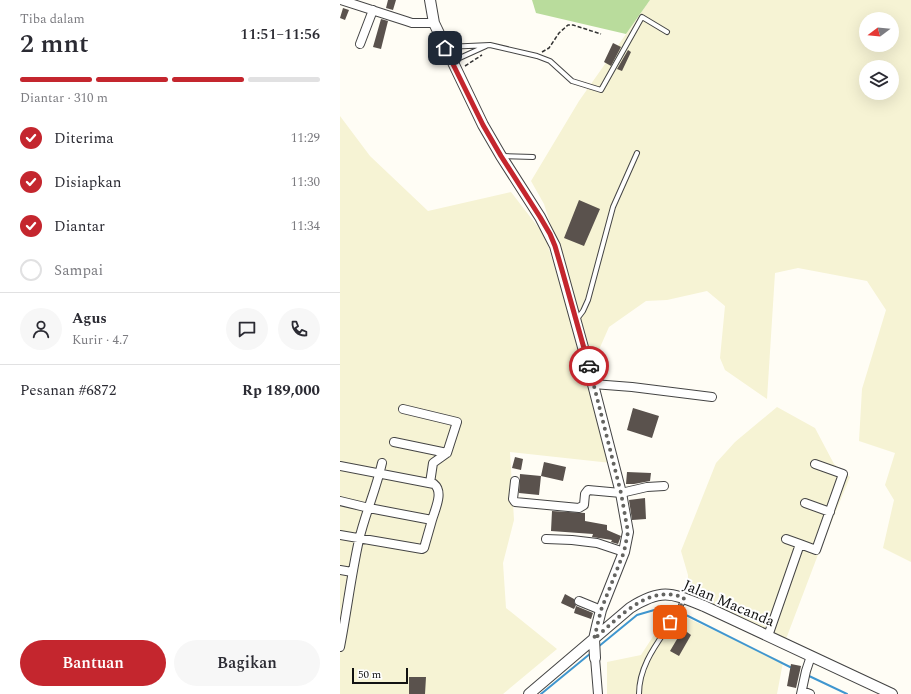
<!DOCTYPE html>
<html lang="id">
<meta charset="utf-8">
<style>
:root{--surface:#fff;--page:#f7f7f7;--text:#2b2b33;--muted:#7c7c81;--line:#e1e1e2;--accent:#c4262e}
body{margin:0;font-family:Spectral,serif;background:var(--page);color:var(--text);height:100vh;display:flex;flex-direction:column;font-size:15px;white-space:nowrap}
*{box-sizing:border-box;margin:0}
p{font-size:13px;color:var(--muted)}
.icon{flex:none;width:22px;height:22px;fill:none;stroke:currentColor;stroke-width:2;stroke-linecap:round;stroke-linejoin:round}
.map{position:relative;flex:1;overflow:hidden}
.panel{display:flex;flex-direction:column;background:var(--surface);width:340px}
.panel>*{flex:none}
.needle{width:26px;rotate:254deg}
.controls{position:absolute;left:519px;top:12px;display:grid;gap:8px}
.controls a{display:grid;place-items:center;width:40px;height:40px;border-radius:50%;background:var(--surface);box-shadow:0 4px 16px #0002;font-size:20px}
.scale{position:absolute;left:12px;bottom:10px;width:56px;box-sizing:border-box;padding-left:4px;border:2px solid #111;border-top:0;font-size:11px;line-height:14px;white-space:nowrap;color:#111;-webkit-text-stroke:3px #fff;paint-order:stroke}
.pin{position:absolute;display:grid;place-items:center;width:34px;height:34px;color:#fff;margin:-17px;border-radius:8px;box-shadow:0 2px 6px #0006}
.courier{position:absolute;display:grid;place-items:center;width:40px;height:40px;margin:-20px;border:3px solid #c4262e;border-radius:50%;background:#fff;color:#222;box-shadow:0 1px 5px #0007}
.summary em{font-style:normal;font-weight:600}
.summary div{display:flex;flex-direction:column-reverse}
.summary{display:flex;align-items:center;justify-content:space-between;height:68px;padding:0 20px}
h1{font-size:26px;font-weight:600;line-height:30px}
.bar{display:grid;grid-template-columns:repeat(4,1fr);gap:6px 4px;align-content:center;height:48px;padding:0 20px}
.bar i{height:5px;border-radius:3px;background:var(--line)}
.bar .current{background:var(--accent)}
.bar p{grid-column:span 4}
.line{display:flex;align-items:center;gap:10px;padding:0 20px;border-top:1px solid var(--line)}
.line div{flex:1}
.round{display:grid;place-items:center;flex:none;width:42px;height:42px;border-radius:21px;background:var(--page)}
ol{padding:0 20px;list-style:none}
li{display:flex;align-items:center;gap:12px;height:44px}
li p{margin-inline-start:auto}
li .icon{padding:4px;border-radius:50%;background:var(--accent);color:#fff;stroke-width:4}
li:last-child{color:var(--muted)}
li i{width:22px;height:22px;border:2px solid var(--line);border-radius:50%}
.action{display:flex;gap:8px;margin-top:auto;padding:8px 20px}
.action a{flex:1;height:46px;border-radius:24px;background:var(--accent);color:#fff;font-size:16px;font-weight:600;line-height:46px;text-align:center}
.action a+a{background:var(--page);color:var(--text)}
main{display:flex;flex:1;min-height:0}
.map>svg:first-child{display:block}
.farmland{fill:#f6f3d4;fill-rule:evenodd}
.forest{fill:#b9dc9c}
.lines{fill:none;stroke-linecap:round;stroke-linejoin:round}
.stream{stroke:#3f96cf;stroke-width:2}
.building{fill:#5a524d}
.service-casing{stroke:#444;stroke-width:6}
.minor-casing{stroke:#444;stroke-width:10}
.tertiary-casing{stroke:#444;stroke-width:12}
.path{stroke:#333;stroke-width:1.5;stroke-dasharray:4 2;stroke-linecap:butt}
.service{stroke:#fff;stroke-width:4}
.minor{stroke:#fff;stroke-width:8}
.tertiary{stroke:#fff;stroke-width:10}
.done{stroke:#646461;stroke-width:4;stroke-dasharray:0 7.2}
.route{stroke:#c4262e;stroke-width:5}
.labels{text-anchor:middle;stroke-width:4;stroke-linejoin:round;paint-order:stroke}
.street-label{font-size:15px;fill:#111;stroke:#fff}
</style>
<main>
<section class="panel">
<div class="summary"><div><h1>2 mnt</h1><p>Tiba dalam</p></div><em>11:51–11:56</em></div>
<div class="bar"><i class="current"></i><i class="current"></i><i class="current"></i><i></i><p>Diantar · 310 m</p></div>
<ol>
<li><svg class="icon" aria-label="check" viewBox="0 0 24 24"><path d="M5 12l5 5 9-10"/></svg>Diterima<p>11:29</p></li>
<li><svg class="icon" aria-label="check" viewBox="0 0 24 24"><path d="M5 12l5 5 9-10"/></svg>Disiapkan<p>11:30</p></li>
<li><svg class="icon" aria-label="check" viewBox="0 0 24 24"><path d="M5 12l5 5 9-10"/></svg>Diantar<p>11:34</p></li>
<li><i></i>Sampai</li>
</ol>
<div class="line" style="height:72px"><a class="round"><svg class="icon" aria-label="person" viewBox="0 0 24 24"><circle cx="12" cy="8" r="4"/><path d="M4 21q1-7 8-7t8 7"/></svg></a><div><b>Agus</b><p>Kurir · 4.7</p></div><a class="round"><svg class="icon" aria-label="chat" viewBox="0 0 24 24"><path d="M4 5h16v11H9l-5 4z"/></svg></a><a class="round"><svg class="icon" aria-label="phone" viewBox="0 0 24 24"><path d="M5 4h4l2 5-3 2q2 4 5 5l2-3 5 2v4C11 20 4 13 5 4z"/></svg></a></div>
<div class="line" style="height:52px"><div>Pesanan #6872</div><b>Rp 189,000</b></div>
<div class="action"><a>Bantuan</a><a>Bagikan</a></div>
</section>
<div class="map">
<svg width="571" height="694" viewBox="0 0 571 694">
<rect width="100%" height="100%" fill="#fffdf5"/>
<path class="farmland" d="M310,0h261v562l-28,-14 11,-48 -9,-15 10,-32 -36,-12 3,-52 24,-79 -19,-29 -69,-13 -23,5 -8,126 -42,-29 -5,-12 5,-52 -18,-15 -40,9 -21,1 -37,26 -15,34 -50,-157 -13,-23 48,-80zM526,19h26v26h-26zM526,67h26v26h-26z
M0,116l30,40 58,55 83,-19 34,44 40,131 26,96 -101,-11 4,68 -11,43 3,45 51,41 -54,45h-163z
M437,407l38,21 19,36 16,13 -31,75 -33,87 -98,-44v-20l-7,-24 35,-88 19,-21z
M330,610l113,52 -6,32h-170v-32l34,-7z"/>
<path class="forest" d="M192,0h118l-24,34 -90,-21z"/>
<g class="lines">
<path class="stream" d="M258,647l39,-32 31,-9 124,62
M467,675l40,19
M201,694l50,-41"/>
</g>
<path class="building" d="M48,0h8l-3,10 -7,-2z
M3,8l6,2 -4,10 -5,-2z
M41,19l7,2 -7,28 -8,-2z
M273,43l8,4 -10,19 -7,-4z
M288,50l3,2 -9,19 -5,-2z
M239,200l21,9 -16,37 -20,-8z
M293,408l26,8 -7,22 -25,-8z
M175,457l8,2 -2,11 -9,-2z
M204,462l22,5 -3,14 -22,-5z
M287,472l24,1 -1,8 -16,3h-8z
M180,474l21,2 -2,19 -20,-2z
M305,498l1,21 -14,1 -3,-20z
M212,511l33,2v8l22,4v5l14,6 -3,8 -7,-2 1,-2 -20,-3 1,-3 -42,-3z
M225,594l9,5v3l2,3 -2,4 -13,-6z
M236,606l17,7 -2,6 -17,-6z
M343,629l8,6 -12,21 -9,-5z
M451,664l10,2 -5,22 -9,-2z
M69,677h17l-1,17h-16z"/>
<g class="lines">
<defs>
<path id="service" d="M106,47l44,-2 47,11 13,5 22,20 29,9 41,-73 25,15
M113,61l33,-15
M163,156l30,1
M237,319l6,-8 5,-11 25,-93 24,-54
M299,694c0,-33 24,-57 40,-84 2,-4 3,-8 5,-11"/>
<path id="minor" d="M1,0l65,21 6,2h22
M20,44l13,-34
M253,384l39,3 80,10
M63,409l54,13 -10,31 -14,10 -3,20
M54,442l53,11
M0,466l94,18c10,8 1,25 -2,36
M175,481l-2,18 2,3 64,6 5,-3 1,-11 3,-4 33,3 26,-6 17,-1
M0,501l29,7 63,12 -8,28 -2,1 -82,-14
M465,503l25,9
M206,539l26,1 25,3 27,9
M446,539l14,5
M0,570l12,2
M239,601l22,9
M428,636l32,-92 16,6 27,-76 -28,-10
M0,647c7,-36 11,-71 19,-107 6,-26 17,-50 23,-77
M255,658l3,36
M462,691l8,3
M461,694l5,-23 5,-15"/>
<path id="tertiary" d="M90,0l4,23 49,102 18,31 39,61 15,29 34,123 32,124 7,39 -4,20 -23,58 -4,16 -3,13 1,19
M189,694l101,-86c32,-20 41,-15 74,-2l188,88"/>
</defs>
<use href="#service" class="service-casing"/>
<use href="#minor" class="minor-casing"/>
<use href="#tertiary" class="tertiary-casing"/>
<path class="path" d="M202,52l7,-4 10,-15 9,-8h5l28,9
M125,66l17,-11"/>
<use href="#service" class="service"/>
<use href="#minor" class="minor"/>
<use href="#tertiary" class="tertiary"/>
</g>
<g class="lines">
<path class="done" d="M249,366l32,127 7,39 -4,20 -23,58 -7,29c25,-21 54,-56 90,-41l-5,12 -9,12"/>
<path class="route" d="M105,48l38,77 18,31 39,61 10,17 5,12 7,24 27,96"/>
</g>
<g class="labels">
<g class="street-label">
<text transform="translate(389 603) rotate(23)" y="5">Jalan Macanda</text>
</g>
</g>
</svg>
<div class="controls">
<a><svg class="needle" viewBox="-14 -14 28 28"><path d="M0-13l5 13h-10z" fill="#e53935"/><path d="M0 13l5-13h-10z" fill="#7c7c81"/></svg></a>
<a><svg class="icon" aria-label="layers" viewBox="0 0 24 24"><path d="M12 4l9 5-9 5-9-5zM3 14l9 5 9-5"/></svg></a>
</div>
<div class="scale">50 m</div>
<div class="pin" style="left:330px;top:622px;background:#ea580c"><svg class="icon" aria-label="bag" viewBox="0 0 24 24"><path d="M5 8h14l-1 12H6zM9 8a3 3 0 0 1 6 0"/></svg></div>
<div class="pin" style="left:105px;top:48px;background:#1f2937"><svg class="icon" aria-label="home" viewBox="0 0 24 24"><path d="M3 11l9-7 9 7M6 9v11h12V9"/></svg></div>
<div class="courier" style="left:249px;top:366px"><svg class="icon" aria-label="car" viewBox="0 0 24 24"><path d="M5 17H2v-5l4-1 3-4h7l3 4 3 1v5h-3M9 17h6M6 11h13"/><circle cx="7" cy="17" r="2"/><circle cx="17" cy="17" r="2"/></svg></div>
</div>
</main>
